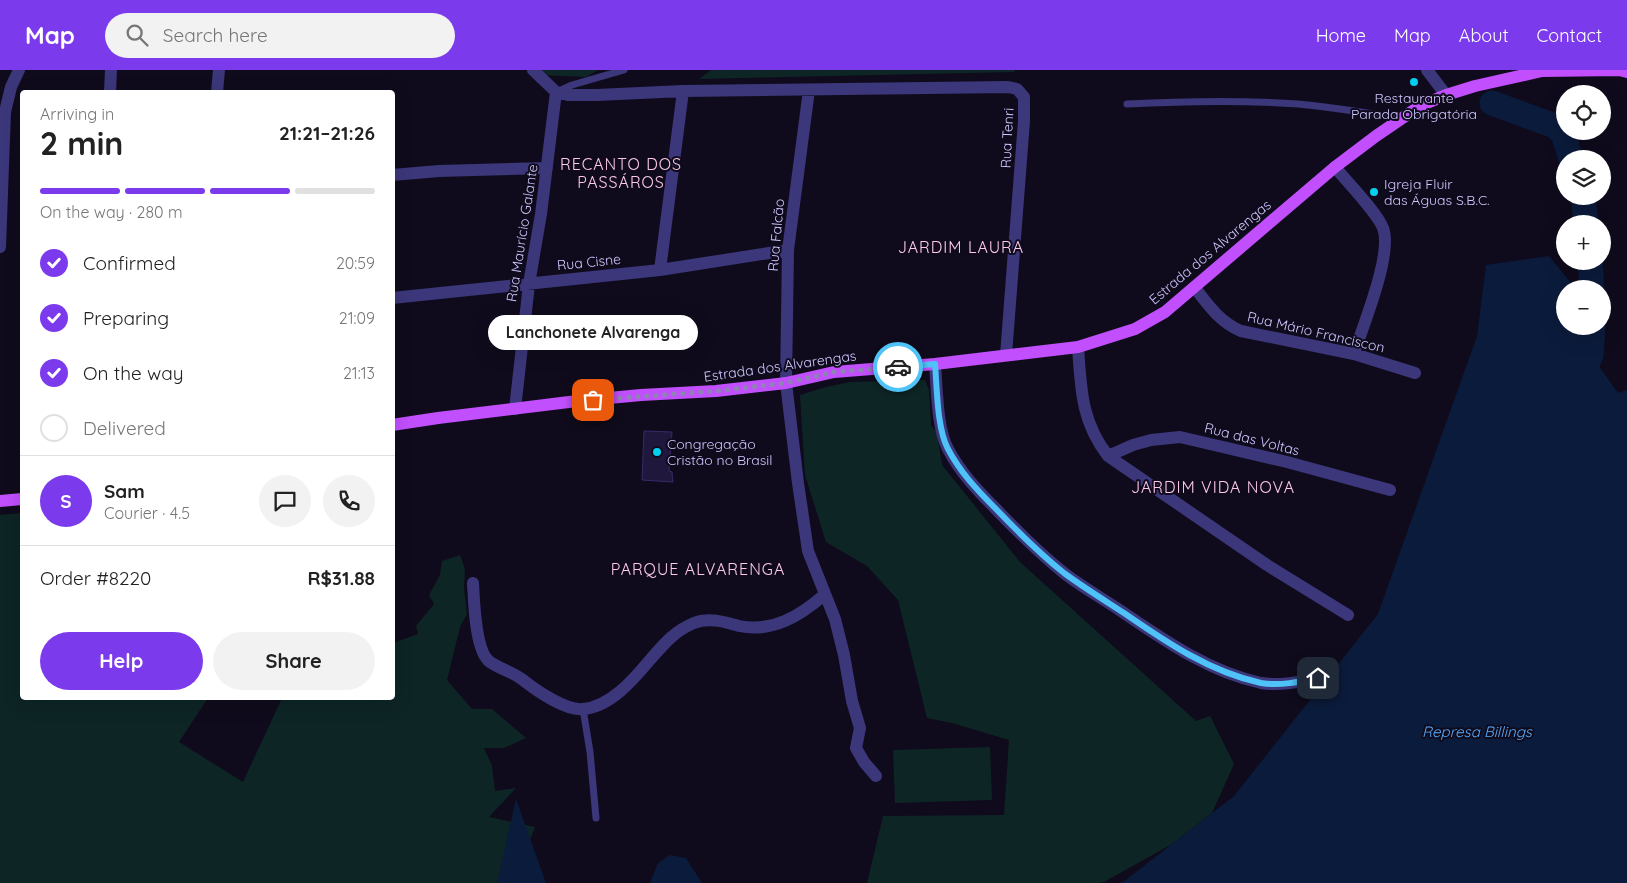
<!DOCTYPE html>
<meta charset="utf-8">
<style>
:root{--surface:#fff;--page:#f2f2f2;--text:#222;--muted:#767676;--line:#e0e0e0;--accent:#7c3aed}
body{margin:0;font-family:Quicksand,sans-serif;background:var(--page);color:var(--text);height:100vh;display:flex;flex-direction:column;font-size:19px;white-space:nowrap}
*{box-sizing:border-box;margin:0}
p{font-size:16px;color:var(--muted)}
.icon{flex:none;width:28px;height:28px;fill:none;stroke:currentColor;stroke-width:2;stroke-linecap:round;stroke-linejoin:round}
.map{position:relative;flex:1;overflow:hidden}
.details{position:absolute;left:20px;top:20px;width:375px;height:610px;display:flex;flex-direction:column;background:var(--surface);border-radius:5px;box-shadow:0 5px 20px #0002}
.details>*{flex:none}
.buttons{position:absolute;left:1556px;top:15px;display:grid;gap:10px}
.buttons a{display:grid;place-items:center;width:55px;height:55px;border-radius:50%;background:var(--surface);box-shadow:0 5px 20px #0002;font-size:25px}
.pin{position:absolute;display:grid;place-items:center;width:42px;height:42px;color:#fff;margin:-21px;border-radius:10px;box-shadow:0 2px 8px #0006}
.courier{position:absolute;display:grid;place-items:center;width:50px;height:50px;margin:-25px;border:4px solid #4fc3f7;border-radius:50%;background:#fff;color:#222;box-shadow:0 1px 6px #0007}
.bubble{position:absolute;height:35px;border-radius:18px;background:var(--surface);box-shadow:0 5px 20px #0002;font-size:16px;font-weight:700;line-height:35px;text-align:center}
.headline em{font-style:normal;font-weight:700}
.headline div{display:flex;flex-direction:column-reverse}
.headline{display:flex;align-items:center;justify-content:space-between;height:85px;padding:0 20px}
h1{font-size:32px;font-weight:700;line-height:38px}
.bar{display:grid;grid-template-columns:repeat(4,1fr);gap:8px 5px;align-content:center;height:60px;padding:0 20px}
.bar i{height:6px;border-radius:4px;background:var(--line)}
.bar .selected{background:var(--accent)}
.bar p{grid-column:span 4}
.line{display:flex;align-items:center;gap:12px;padding:0 20px;border-top:1px solid var(--line)}
.line div{flex:1}
.round{display:grid;place-items:center;flex:none;width:52px;height:52px;border-radius:26px;background:var(--page)}
ol{padding:0 20px;list-style:none}
li{display:flex;align-items:center;gap:15px;height:55px}
li p{margin-inline-start:auto}
li .icon{padding:5px;border-radius:50%;background:var(--accent);color:#fff;stroke-width:4}
li:last-child{color:var(--muted)}
li i{width:28px;height:28px;border:2px solid var(--line);border-radius:50%}
.primary-button{display:flex;gap:10px;margin-top:auto;padding:10px 20px}
.primary-button a{flex:1;height:58px;border-radius:30px;background:var(--accent);color:#fff;font-size:20px;font-weight:700;line-height:58px;text-align:center}
.primary-button a+a{background:var(--page);color:var(--text)}
header{display:flex;align-items:center;gap:30px;box-sizing:border-box;height:70px;padding:0 25px;background:var(--accent);color:#fff}
header strong{font-size:24px}
nav{display:flex;gap:28px;margin-inline-start:auto;font-size:18px}
.search{width:350px;height:45px;background:var(--page);display:flex;align-items:center;gap:12px;box-sizing:border-box;padding:0 18px;border-radius:28px;color:var(--muted);font-size:19px}
.map>svg:first-child{display:block}
.green{fill:#0e2525}
.water{fill:#0b1b3b}
.lines{fill:none;stroke-linecap:round;stroke-linejoin:round}
.river{stroke:#0b1b3b;stroke-width:25}
.building{fill:#20183c;stroke:#382a68}
.service{stroke:#3b377a;stroke-width:7}
.minor{stroke:#3b377a;stroke-width:12}
.primary{stroke:#c14ffd;stroke-width:12}
.done{stroke:#8c85af;stroke-width:5;stroke-dasharray:0 9}
.route{stroke:#4fc3f7;stroke-width:6}
.poi-dot{fill:#03cfee;stroke:#0f0b1c;stroke-width:2}
.labels{text-anchor:middle;stroke-width:4;stroke-linejoin:round;paint-order:stroke}
.poi-label{font-size:14px;fill:#cfc7fe;stroke:#0f0b1c;text-anchor:start}
.street-label{font-size:14px;fill:#cfc7fe;stroke:#0f0b1c}
.water-label{font-size:15px;font-style:italic;fill:#56aafd;stroke:#0f0b1c}
.quarter-label{font-size:16px;letter-spacing:1px;fill:#fec9e9;stroke:#0f0b1c}
</style>
<header>
<strong>Map</strong>
<div class="search"><svg class="icon" aria-label="search" viewBox="0 0 24 24"><circle cx="10" cy="10" r="6"/><path d="M15 15l6 6"/></svg>Search here</div>
<nav><a>Home</a><a>Map</a><a>About</a><a>Contact</a></nav>
</header>
<div class="map">
<svg width="1627" height="813" viewBox="0 0 1627 813">
<rect width="100%" height="100%" fill="#0f0b1c"/>
<path class="green" d="M537,0h61l-12,7 -44,-2z
M711,0h303l1,2 -316,7z
M925,310l4,10 2,35 6,8 5,32 78,97 176,159 14,-5 24,48 -22,49 -40,31 -68,38 -6,1h-231l16,-67 121,-1 5,-75 -57,-17 -25,-5 -29,-118 -31,-34 -41,-24 -21,-67 -5,-80 26,-8 24,-5z
M22,443v185h186l-29,44 64,40 39,-84h110l1,-55 25,-9 -2,-8 18,-22 -5,-9 11,-20 2,-14 18,-6 5,14 -1,19 3,26 -7,13 -13,53 25,29h20l34,29 -22,10h-20l8,18 3,25 21,-3 -27,29 46,10 -14,36 -4,20h-517v-368z
M990,677l2,53 -97,3 -2,-53z"/>
<path class="water" d="M1549,186l27,33h-11v37h19l7,29 27,38 9,-3v493h-508l4,-1 111,-86 144,-182 99,-278 9,-71z
M516,729l30,84h-49z
M670,785l16,3 16,25h-52l8,-20z"/>
<g class="lines">
<path class="river" d="M1492,33l63,23 8,8 8,25
M1583,126l3,28
M1590,191l2,28
M1578,316l13,-31 2,-29"/>
</g>
<path class="building" d="M644,361l28,1 -3,39 3,1 1,10 -31,-2z"/>
<g class="lines">
<path class="service" d="M559,21l13,-6 52,-15
M1127,34c57,-3 114,-4 171,0 34,3 68,9 102,14
M583,639l7,43 6,66"/>
<path class="minor" d="M533,0l23,22 12,3h29l86,-4 325,-4 9,2 7,8v24l-18,234
M1427,0l19,25
M809,20l-21,160 -2,133 12,100 10,68 27,68 9,36 8,46 8,27 -4,20 8,14 12,14
M110,22l1,-22
M217,22l2,-22
M1335,97c12,15 42,45 48,61 10,26 -20,97 -29,126
M392,105l47,-4 108,-3
M0,177l5,-135 6,-25 8,-17
M660,200l23,-179
M1195,218c13,17 25,34 46,43l113,23 61,19
M392,228l268,-28 128,-20
M1078,277c3,42 3,74 30,109l159,109 81,50
M935,294c2,24 2,65 13,85 12,23 29,41 47,59 22,23 44,45 69,65 18,14 38,25 57,38 43,29 88,61 140,72 19,3 38,-1 57,-5
M515,339l14,-125 12,-70 15,-122
M1108,386l25,-11 18,-5 29,-3 107,25 103,28
M473,513c1,17 2,69 17,79 10,7 23,10 33,18 14,11 43,31 60,29 27,-2 50,-29 66,-48 14,-16 25,-30 45,-38 15,-6 31,-1 45,3 33,7 61,-10 85,-31"/>
<path class="primary" d="M392,355l46,-7 139,-17 64,-6 75,-4 70,-8 48,-11 101,-8 143,-17 57,-18 30,-17 170,-145 41,-31 44,-30 26,-11 29,-9 67,-15 77,-1 8,2
M0,431l22,-2"/>
</g>
<g class="lines">
<path class="done" d="M593,330l123,-9 70,-8 48,-11 64,-5"/>
<path class="route" d="M898,297l37,-3c2,24 2,65 13,85 12,23 29,41 47,59 22,23 44,45 69,65 19,14 40,27 60,40 42,29 86,59 137,70 19,3 38,-1 57,-5"/>
</g>
<g class="poi-dot">
<circle cx="1414" cy="12" r="5"/>
<circle cx="1374" cy="122" r="5"/>
<circle cx="657" cy="382" r="5"/>
</g>
<g class="labels">
<g class="poi-label">
<text x="1414" y="33" text-anchor="middle">Restaurante<tspan x="1414" dy="16">Parada Obrigatória</tspan></text>
<text x="1384" y="119">Igreja Fluir<tspan x="1384" dy="16">das Águas S.B.C.</tspan></text>
<text x="667" y="379">Congregação<tspan x="667" dy="16">Cristão no Brasil</tspan></text>
</g>
<g class="street-label">
<text transform="translate(1007 68) rotate(-87)" y="5">Rua Tenri</text>
<text transform="translate(522 163) rotate(-81)" y="5">Rua Maurício Galante</text>
<text transform="translate(776 165) rotate(-85)" y="5">Rua Falcão</text>
<text transform="translate(1210 182) rotate(-40)" y="5">Estrada dos Alvarengas</text>
<text transform="translate(589 192) rotate(-6)" y="5">Rua Cisne</text>
<text transform="translate(1316 262) rotate(13)" y="5">Rua Mário Franciscon</text>
<text transform="translate(780 296) rotate(-8)" y="5">Estrada dos Alvarengas</text>
<text transform="translate(1252 369) rotate(14)" y="5">Rua das Voltas</text>
</g>
<g class="water-label">
<text x="1477" y="667">Represa Billings</text>
</g>
<g class="quarter-label">
<text x="621" y="100">RECANTO DOS<tspan x="621" dy="18">PASSÁROS</tspan></text>
<text x="961" y="183">JARDIM LAURA</text>
<text x="1213" y="423">JARDIM VIDA NOVA</text>
<text x="698" y="505">PARQUE ALVARENGA</text>
</g>
</g>
</svg>
<div class="buttons">
<a><svg class="icon" aria-label="locate" viewBox="0 0 24 24"><circle cx="12" cy="12" r="6"/><path d="M12 2v4M12 18v4M2 12h4M18 12h4"/></svg></a>
<a><svg class="icon" aria-label="layers" viewBox="0 0 24 24"><path d="M12 4l9 5-9 5-9-5zM3 14l9 5 9-5"/></svg></a>
<a>+</a>
<a>−</a>
</div>
<div class="pin" style="left:593px;top:330px;background:#ea580c"><svg class="icon" aria-label="bag" viewBox="0 0 24 24"><path d="M5 8h14l-1 12H6zM9 8a3 3 0 0 1 6 0"/></svg></div>
<div class="pin" style="left:1318px;top:608px;background:#1f2937"><svg class="icon" aria-label="home" viewBox="0 0 24 24"><path d="M3 11l9-7 9 7M6 9v11h12V9"/></svg></div>
<div class="courier" style="left:898px;top:297px"><svg class="icon" aria-label="car" viewBox="0 0 24 24"><path d="M5 17H2v-5l4-1 3-4h7l3 4 3 1v5h-3M9 17h6M6 11h13"/><circle cx="7" cy="17" r="2"/><circle cx="17" cy="17" r="2"/></svg></div>
<div class="bubble" style="left:488px;top:245px;width:210px">Lanchonete Alvarenga</div>
<section class="details">
<div class="headline"><div><h1>2 min</h1><p>Arriving in</p></div><em>21:21–21:26</em></div>
<div class="bar"><i class="selected"></i><i class="selected"></i><i class="selected"></i><i></i><p>On the way · 280 m</p></div>
<ol>
<li><svg class="icon" aria-label="check" viewBox="0 0 24 24"><path d="M5 12l5 5 9-10"/></svg>Confirmed<p>20:59</p></li>
<li><svg class="icon" aria-label="check" viewBox="0 0 24 24"><path d="M5 12l5 5 9-10"/></svg>Preparing<p>21:09</p></li>
<li><svg class="icon" aria-label="check" viewBox="0 0 24 24"><path d="M5 12l5 5 9-10"/></svg>On the way<p>21:13</p></li>
<li><i></i>Delivered</li>
</ol>
<div class="line" style="height:90px"><b class="round" style="background:var(--accent);color:#fff">S</b><div><b>Sam</b><p>Courier · 4.5</p></div><a class="round"><svg class="icon" aria-label="chat" viewBox="0 0 24 24"><path d="M4 5h16v11H9l-5 4z"/></svg></a><a class="round"><svg class="icon" aria-label="phone" viewBox="0 0 24 24"><path d="M5 4h4l2 5-3 2q2 4 5 5l2-3 5 2v4C11 20 4 13 5 4z"/></svg></a></div>
<div class="line" style="height:65px"><div>Order #8220</div><b>R$31.88</b></div>
<div class="primary-button"><a>Help</a><a>Share</a></div>
</section>
</div>
